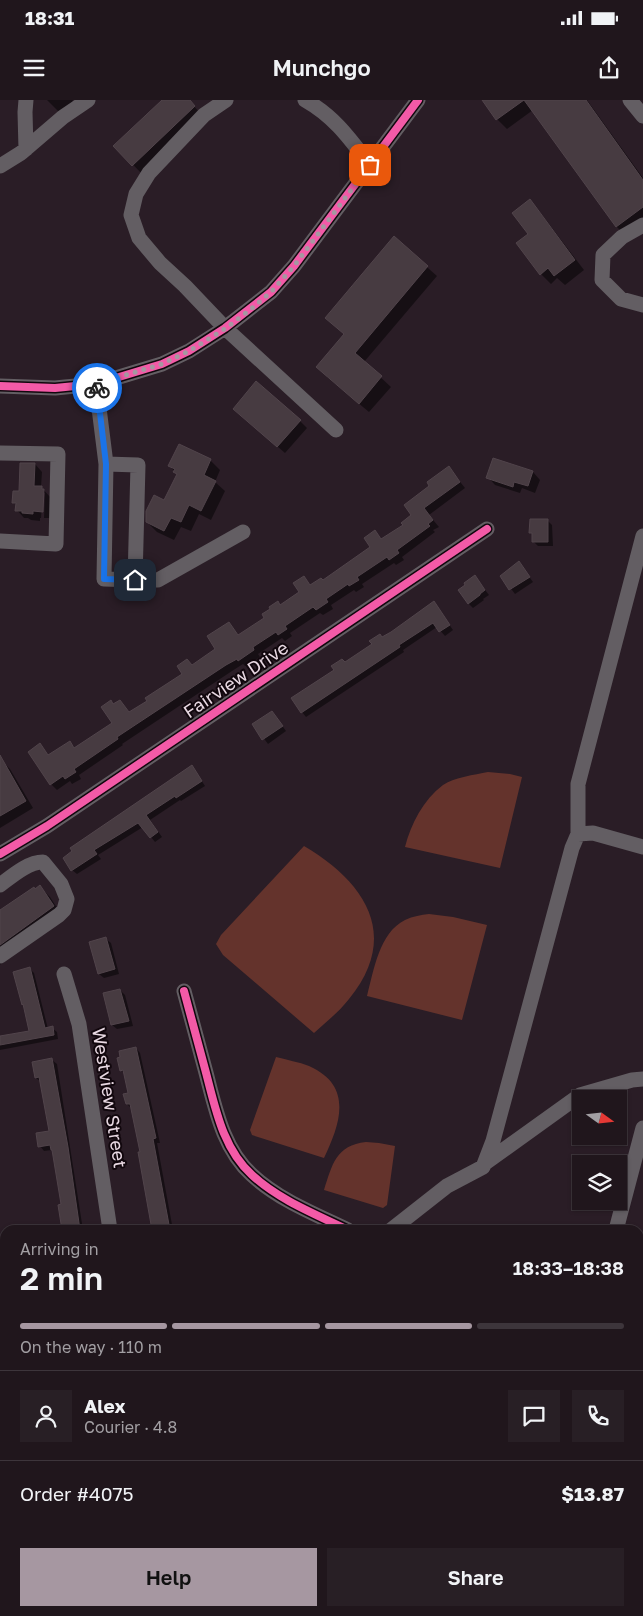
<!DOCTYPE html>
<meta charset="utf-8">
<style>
:root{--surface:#20161c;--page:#281f25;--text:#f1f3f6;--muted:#a29fa3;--line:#3d353b;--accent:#a697a1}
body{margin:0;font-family:"Golos Text",sans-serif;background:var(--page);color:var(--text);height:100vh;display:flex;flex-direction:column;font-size:19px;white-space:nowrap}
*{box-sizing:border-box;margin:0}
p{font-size:16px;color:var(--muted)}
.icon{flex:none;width:28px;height:28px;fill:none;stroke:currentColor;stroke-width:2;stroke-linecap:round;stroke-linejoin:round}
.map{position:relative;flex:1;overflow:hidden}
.drawer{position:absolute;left:0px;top:1125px;width:644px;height:391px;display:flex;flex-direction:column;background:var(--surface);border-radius:15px 15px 0 0;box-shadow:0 1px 4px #0004,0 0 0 1px var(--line)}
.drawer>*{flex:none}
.needle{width:32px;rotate:105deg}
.tools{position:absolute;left:572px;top:990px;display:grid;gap:10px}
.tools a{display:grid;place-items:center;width:55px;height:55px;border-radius:0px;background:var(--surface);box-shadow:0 1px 4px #0004,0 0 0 1px var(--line);font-size:25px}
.pin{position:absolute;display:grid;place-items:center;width:42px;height:42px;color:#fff;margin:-21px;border-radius:10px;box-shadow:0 2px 8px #0006}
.courier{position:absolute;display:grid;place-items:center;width:50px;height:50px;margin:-25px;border:4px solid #1a73e8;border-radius:50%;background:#fff;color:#222;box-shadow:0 1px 6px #0007}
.overview em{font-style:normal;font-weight:600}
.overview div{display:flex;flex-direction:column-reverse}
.overview{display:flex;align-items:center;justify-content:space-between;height:85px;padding:0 20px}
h1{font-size:32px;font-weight:600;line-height:38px}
.bar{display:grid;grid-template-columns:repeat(4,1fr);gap:8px 5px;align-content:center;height:60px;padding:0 20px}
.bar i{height:6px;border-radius:4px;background:var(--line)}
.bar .current{background:var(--accent)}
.bar p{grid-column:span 4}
.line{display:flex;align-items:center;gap:12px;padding:0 20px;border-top:1px solid var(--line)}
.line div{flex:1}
.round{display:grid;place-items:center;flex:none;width:52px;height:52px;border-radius:0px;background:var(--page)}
.cta{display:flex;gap:10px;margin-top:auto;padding:10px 20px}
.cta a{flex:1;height:58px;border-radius:0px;background:var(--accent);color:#111;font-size:20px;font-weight:600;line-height:58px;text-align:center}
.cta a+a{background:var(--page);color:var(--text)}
.status{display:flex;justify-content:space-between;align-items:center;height:35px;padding:0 25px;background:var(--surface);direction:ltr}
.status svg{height:14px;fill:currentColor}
header{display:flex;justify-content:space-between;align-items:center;height:65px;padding:0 20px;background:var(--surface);font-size:22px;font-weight:600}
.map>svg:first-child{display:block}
.green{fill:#64332c}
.shadow{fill:#0007;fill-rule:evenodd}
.building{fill:#473b41;stroke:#51444b}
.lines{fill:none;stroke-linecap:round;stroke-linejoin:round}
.minor{stroke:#635e63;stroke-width:15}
.cycleway-casing{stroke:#11070d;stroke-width:11}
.cycleway{stroke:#f35aa7;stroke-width:8}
.done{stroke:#a697a1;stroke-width:5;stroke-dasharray:0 9}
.route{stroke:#1a73e8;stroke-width:6}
.labels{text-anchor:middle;stroke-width:4;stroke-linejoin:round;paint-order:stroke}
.street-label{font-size:18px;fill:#e9d9e3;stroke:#11070d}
</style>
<div class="status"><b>18:31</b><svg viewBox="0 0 49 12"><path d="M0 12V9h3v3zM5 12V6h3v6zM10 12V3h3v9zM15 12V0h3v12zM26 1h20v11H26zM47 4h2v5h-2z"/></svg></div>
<header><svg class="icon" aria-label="menu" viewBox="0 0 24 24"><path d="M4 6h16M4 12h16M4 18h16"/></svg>Munchgo<svg class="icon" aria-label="share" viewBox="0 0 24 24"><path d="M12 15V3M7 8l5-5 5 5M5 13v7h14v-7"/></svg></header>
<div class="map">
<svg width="643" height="1516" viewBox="0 0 643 1516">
<rect width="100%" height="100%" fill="#2a1d26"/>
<path class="green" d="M488,672l22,2 12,3 -22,91 -95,-21c6,-23 18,-47 38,-62 12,-8 31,-10 45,-13z
M304,746c61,36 97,89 45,153 -10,13 -23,23 -35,34l-91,-78 -7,-11 5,-9z
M429,814l24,3 34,8 -25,95 -95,-24c7,-26 12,-63 38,-76 8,-4 16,-5 24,-6z
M276,957c11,3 23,5 33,9 45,20 31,58 15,92l-72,-23 -2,-5z
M366,1042l13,1 16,3 -8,59 -4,3 -59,-18c8,-25 12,-45 42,-48z"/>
<path class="shadow" d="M47,0h26l-8,18z
M164,0h24l16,17 -61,58 -28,-29z
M483,0h104l56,78v46l-17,12 -10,-10 -83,-116 -26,19 -10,-10z
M530,101l9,10 45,59 -19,15 -8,-7 -6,6 -10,-10 -12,-40z
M394,138l43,38 -73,86 27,25 -22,25 -42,-35 18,-42z
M242,316l58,5 7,7 -22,25z
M179,345l31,15 10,10 -5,12 10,9 -14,29 -12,-6 -8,17 -10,-4 -7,13 -17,-8 -10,-10 18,-21 13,-26 -9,-10z
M35,364l7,8 -1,15 10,11 -1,20h-10v3l-9,-1 -3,-2h-4l-7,-8v-4l-3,-4zM43,393h2l-1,25h-3z
M449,368l16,20 -36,27 10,12 -6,3 2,2 -33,25 2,3 -8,5 -2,-2 -32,21 2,3 -8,5 -2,-2 -23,15 2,4 -10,6 -3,-2 -30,20 2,3 -7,5 -3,-3 -24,16 2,3 -15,9 -2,-2 -11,7 -110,73 1,1 -44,30 2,4 -9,5 -2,-3 -13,9 -6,-6 -11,-39 9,11 20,-14 7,7 37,-25 7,-23 10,12 19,-12 35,-27 3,-14 6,6 24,-16 11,-27 11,13 27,-18 12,-15 3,3 20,-14 3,-15 7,9 12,-5 49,-33 3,-16 7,8 23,-15 8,-10 18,-29z
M533,372l7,8 -5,13 -13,-5 -2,5 -25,-8 -7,-8z
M547,420l5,5 1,21h-15l-5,-5v-7l-2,-2z
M519,463l14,19 -18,12 -13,-17z
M475,477l14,18 -6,4 1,1 -11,8 -5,-5z
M434,503l19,27 -8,6 -8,-9 -34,23 1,2 -98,65 -4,-5 43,-49z
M272,612l14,19 -18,13 -14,-19z
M2,661l8,8 23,39 -33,20v-65z
M192,666l13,20 -24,15 -1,-1 -30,20 12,17 -7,5 -12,-15 -45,28 3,4 -24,15 -5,-4 -7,-12z
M40,787l10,10 13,20 -59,41 -4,7v-54z
M106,839l5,4 8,31 -15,4 -5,-4z
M30,869l4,4 14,56 4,-1 5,4 1,7 -58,11v-13l31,-5z
M120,890l5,5 8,31 -16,3 -5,-4 -7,-31z
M136,948l4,5 20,90h-3l16,87h-20l-11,-77 -10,-44 -5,-5 2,-10 -4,-20 -4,-4z
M52,960l5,4 26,166h-19l-2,-25 -10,-55 -8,1 -4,-5 10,-14 -9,-50 -5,-4z
M0,1315l5,5v32l-5,-1z
M358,1511h20l1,5h-21z
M606,1511h12l-1,3z"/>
<path class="building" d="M162,0h28l5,6 -63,60 -19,-20z
M482,0h42l-28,20z
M524,0h62l57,80v27l-27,20z
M530,99l45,61 -21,16 -6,-8 -8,7 -24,-32 12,-9 -16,-21z
M394,136l34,30 -73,87 27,23 -23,28 -43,-37 28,-33 -19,-16z
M256,281l45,39 -24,27 -44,-38z
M179,344l32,15 -7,16 12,6 -15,30 -12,-6 -8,17 -10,-4 -7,13 -18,-9v-11l8,-16 10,5 13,-26 -4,-2 2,-3 -7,-3z
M493,358l40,13 -5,15 -14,-4 -1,5 -27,-9z
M20,363h15l-1,23h8v3h2l-1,23 -10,-1v3l-11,-1v-2h-7l1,-8h-4l1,-12h6z
M449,366l11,16 -36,26 9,12 -5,4 2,2 -33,24 2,3 -10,7 -2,-3 -30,20 2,3 -10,6 -1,-2 -22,15 2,3 -12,8 -3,-3 -28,19 2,3 -9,6 -2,-3 -23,15 1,3 -16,11 -1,-2 -11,6 -109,72 1,2 -44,30 2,3 -11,7 -2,-3 -13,9 -22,-33 12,-9 8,12 22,-14 4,7 38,-25 -11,-16 10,-7 2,4 7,-4 9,12 18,-11 -2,-3 37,-24 -5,-8 10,-7 5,6 23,-16 -8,-13 22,-14 9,13 26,-17 -2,-4 8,-5 -1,-2 9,-6 2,4 19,-13 -6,-9 11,-7 6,9 11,-7 2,2 47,-33 -6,-9 11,-8 6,9 22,-14 -2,-2 10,-8 -7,-10 25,-19 -2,-4z
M530,419h18v23h-16v-9h-3z
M519,461l11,16 -21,13 -9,-14z
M475,475l10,15 -5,4v1l-12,9 -10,-14 7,-5 -1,-2z
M434,501l16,24 -11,7 -6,-9 -34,22 1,2 -99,66 -10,-15 43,-28 -3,-4 11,-7 3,3 27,-18 -3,-3 11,-7 2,3 9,-5z
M272,611l11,15 -21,14 -10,-16z
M0,655l26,46 -26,15z
M192,665l10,16 -26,17 -1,-2 -29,19 12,17 -8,6 -12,-15 -44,27 3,4 -26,17 -8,-13 9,-7 -2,-3z
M40,785l14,21 -54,39v-35l34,-23 1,2z
M106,837l9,32 -17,5 -9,-32z
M30,867l15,61 8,-2 1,9 -54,10v-9l29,-5 -6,-27 -1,1 -9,-33z
M120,889l9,32 -18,4 -8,-32z
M136,947l20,91 -3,1 17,91h-18l-14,-78h2l-10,-48h-4l-3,-10 5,-1 -5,-23 -3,1 -3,-13 3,-1 -1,-6z
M52,958l16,89 12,83h-18l-4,-25 3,-1 -9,-54h-1l-1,-5 -12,2 -2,-14 13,-2 -10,-54 -4,1 -3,-16z"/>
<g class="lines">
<path class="minor" d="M226,0l-22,15 -55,58 -13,21 -5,21 8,23 21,25 25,23 40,42 111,102
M305,0c30,17 45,39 65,65
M630,0l13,16
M26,49l-1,-37 1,-12
M0,66l21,-13 42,-36 25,-17
M643,125l-21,12 -19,18 -1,25 19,19 22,6
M96,284l10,80 -2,115 31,1 3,-115 -32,-1
M0,286l55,2 41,-4 66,-20 27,-13 36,-23 46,-36 23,-26 124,-166
M0,353l58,1 -2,90 -56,-3
M135,480h23l85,-48
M578,734v-50l65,-248
M0,754l47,-28 440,-297
M0,785c12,-9 28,-23 43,-23l18,22 6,15 -3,11 -5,5 -59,41
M64,874l15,50 31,206
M184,891c7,26 14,52 21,78 10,37 17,79 47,106 27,25 63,39 96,55
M484,1064l96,-69 52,-15 11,-1
M391,1130l56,-44 36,-19 10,-26 79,-293 6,-14 15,-1 50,14
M616,1130l27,-102
M639,1247l4,1
M639,1356l4,2
M0,1383l5,-1
M0,1399l5,28
M0,1445h5
M0,1504h5"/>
<defs>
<path id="cycleway" d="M0,286l55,2 41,-4 66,-20 27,-13 36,-23 46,-36 23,-26 124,-166
M0,754l47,-28 440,-297
M184,891c7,26 14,52 21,78 10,37 17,79 47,106 27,25 63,39 96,55"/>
</defs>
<use href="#cycleway" class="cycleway-casing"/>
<use href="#cycleway" class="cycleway"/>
</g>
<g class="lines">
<path class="done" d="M97,288l-1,-4 66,-20 27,-13 37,-23 25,-19 20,-17 23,-26 76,-101"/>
<path class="route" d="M97,288l9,76 -2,115 31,1"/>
</g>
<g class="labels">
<g class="street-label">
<text transform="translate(236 580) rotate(-34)" y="6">Fairview Drive</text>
<text transform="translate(109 998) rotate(81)" y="6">Westview Street</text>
</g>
</g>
</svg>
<div class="tools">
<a><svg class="needle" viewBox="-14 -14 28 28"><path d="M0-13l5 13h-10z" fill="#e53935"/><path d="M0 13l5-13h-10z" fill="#a29fa3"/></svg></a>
<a><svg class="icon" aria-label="layers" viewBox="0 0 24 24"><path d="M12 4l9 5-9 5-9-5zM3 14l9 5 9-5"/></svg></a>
</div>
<div class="pin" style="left:370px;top:65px;background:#ea580c"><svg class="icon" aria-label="bag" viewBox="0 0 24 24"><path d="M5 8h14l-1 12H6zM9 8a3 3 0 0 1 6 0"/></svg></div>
<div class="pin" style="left:135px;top:480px;background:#1f2937"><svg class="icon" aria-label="home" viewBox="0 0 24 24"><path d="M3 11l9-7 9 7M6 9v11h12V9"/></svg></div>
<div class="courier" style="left:97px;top:288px"><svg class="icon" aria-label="bike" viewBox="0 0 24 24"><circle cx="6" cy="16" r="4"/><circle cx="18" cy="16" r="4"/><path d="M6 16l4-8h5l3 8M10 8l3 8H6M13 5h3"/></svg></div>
<section class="drawer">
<div class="overview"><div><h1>2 min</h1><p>Arriving in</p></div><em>18:33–18:38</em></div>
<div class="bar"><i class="current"></i><i class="current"></i><i class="current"></i><i></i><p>On the way · 110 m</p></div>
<div class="line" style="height:90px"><a class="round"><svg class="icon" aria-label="person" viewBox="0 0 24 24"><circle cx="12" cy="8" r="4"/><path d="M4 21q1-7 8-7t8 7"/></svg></a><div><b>Alex</b><p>Courier · 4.8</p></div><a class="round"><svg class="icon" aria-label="chat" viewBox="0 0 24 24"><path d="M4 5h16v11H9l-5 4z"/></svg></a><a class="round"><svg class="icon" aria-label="phone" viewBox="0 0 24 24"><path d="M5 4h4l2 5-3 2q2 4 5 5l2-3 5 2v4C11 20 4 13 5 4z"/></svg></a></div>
<div class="line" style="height:65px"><div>Order #4075</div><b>$13.87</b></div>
<div class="cta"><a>Help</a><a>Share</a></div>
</section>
</div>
